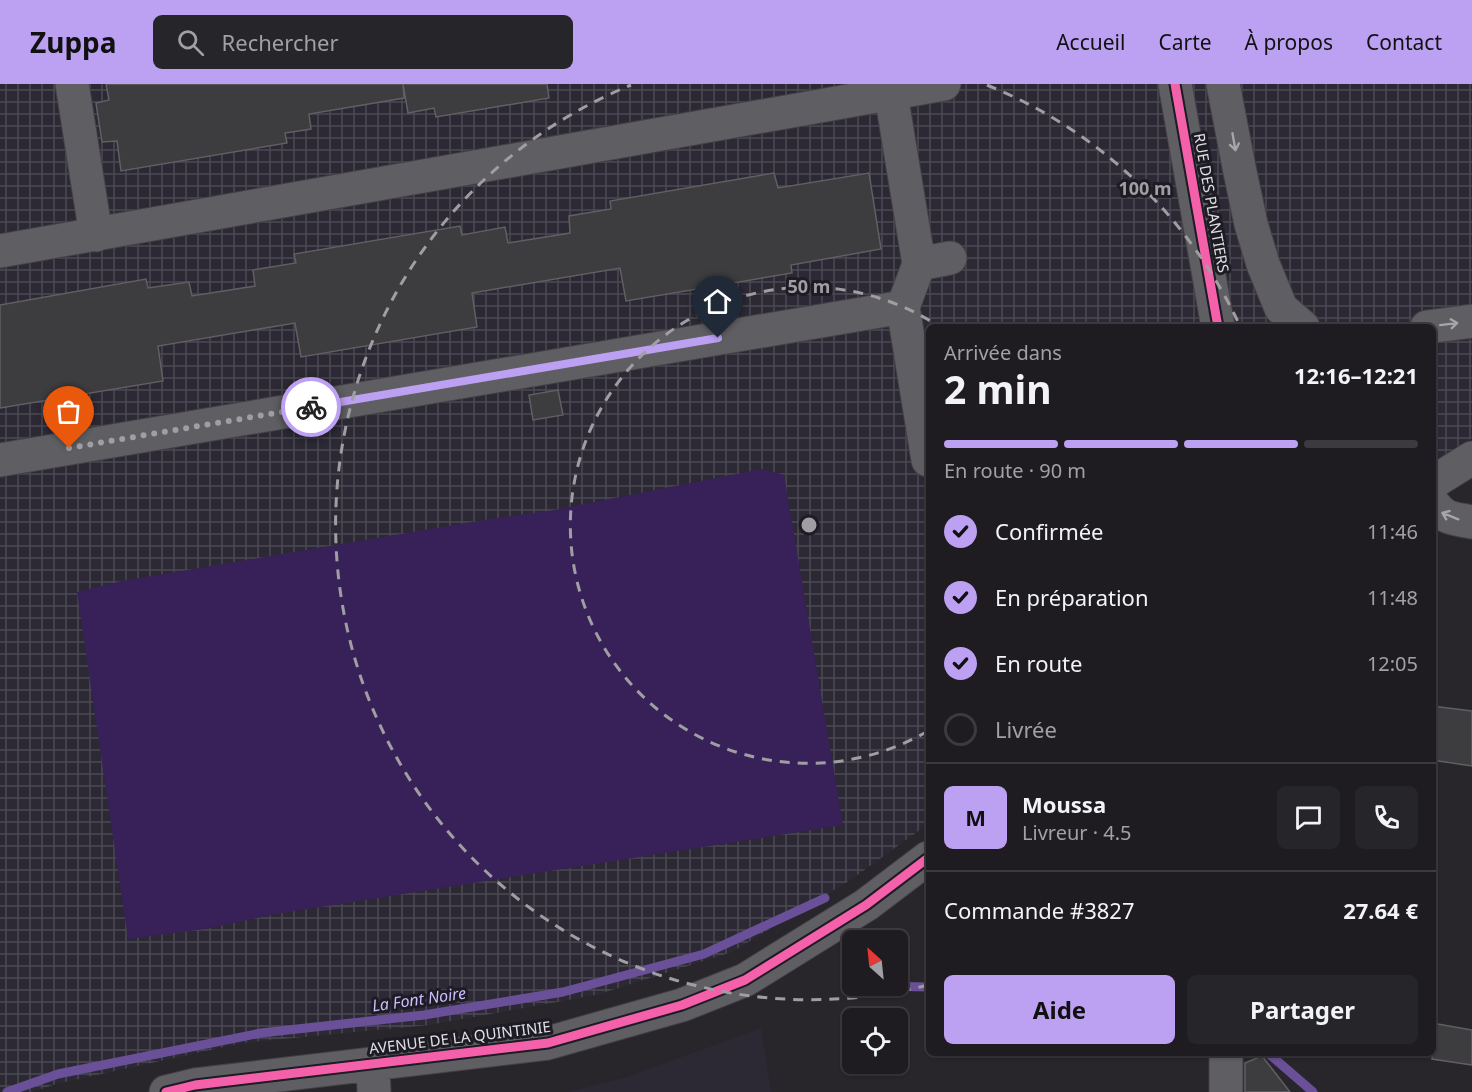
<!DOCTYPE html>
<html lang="fr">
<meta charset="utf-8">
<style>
:root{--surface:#1e1c20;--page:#262529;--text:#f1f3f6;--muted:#a1a1a5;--line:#3c3a3e;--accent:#bca0f2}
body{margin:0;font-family:"Noto Sans",sans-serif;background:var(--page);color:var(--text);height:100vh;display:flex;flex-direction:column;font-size:22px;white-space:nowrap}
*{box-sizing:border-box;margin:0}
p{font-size:20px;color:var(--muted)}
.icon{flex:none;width:33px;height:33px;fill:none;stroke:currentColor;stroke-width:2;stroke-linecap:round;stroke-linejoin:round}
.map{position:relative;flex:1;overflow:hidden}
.side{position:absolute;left:926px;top:240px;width:510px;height:732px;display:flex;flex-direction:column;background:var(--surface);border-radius:9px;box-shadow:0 2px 4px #0004,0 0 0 2px var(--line)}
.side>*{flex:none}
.needle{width:39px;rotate:333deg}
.buttons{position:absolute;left:842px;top:846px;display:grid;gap:12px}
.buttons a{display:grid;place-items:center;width:66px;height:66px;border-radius:9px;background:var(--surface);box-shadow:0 2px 4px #0004,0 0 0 2px var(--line);font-size:30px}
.pin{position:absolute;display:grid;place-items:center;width:51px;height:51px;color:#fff;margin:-62px -26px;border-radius:50% 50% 50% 0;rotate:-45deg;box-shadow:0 0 6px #0007}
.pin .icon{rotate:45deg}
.courier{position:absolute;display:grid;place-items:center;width:60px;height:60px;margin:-30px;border:4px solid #bca0f2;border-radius:50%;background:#fff;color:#222;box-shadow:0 2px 8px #0007}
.overview em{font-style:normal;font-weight:700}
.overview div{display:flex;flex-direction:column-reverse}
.overview{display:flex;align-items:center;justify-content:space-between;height:102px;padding:0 18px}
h1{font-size:39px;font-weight:700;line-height:45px}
.bar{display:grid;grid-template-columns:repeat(4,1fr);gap:9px 6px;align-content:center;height:72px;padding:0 18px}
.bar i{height:8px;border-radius:4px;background:var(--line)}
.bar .selected{background:var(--accent)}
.bar p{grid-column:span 4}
.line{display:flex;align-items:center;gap:15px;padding:0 18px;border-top:2px solid var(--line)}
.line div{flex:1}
.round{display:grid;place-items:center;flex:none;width:63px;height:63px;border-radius:9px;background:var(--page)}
ol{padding:0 18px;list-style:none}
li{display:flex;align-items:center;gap:18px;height:66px}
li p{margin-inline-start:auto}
li .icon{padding:6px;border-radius:50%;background:var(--accent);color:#111;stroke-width:4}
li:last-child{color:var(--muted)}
li i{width:33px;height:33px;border:3px solid var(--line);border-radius:50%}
.action{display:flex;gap:12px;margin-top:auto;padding:12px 18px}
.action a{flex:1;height:69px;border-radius:9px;background:var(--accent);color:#111;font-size:24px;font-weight:700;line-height:69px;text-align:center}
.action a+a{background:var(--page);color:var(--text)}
header{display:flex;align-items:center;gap:36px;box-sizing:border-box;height:84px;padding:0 30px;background:var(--accent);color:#111}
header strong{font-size:28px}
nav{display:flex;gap:33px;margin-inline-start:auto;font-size:21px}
.search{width:420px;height:54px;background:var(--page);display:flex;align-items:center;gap:15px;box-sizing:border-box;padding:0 21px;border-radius:9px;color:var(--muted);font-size:22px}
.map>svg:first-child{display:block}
.built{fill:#2c2935}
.industrial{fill:url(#industrial-grid)}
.pitch{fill:#372158}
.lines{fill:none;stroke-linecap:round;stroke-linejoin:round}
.stream{stroke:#6a5098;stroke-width:9}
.building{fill:#3d3c3f;stroke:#605f63;stroke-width:1.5}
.minor-casing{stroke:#434146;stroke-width:35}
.minor{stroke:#5f5e62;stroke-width:33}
.cycleway-casing{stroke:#1d1b23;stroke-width:13}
.cycleway{stroke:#f560ab;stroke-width:9}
.oneway{stroke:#a6a5aa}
.done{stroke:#a09ea3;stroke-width:6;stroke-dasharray:0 10.8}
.route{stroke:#bca0f2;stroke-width:8}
.ring{fill:none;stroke:#a09ea3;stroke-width:3;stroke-dasharray:10 8}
.labels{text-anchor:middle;stroke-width:6;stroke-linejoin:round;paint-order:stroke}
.street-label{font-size:15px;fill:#e1dfe4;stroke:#1d1b23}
.water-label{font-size:16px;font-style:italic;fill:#d1bdfe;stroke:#1d1b23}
.centre{fill:#a09ea3;stroke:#1d1b23;stroke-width:3}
.ring-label{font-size:18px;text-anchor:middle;font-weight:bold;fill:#a09ea3;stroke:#1d1b23;stroke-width:6;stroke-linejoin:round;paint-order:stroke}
</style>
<header>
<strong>Zuppa</strong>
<div class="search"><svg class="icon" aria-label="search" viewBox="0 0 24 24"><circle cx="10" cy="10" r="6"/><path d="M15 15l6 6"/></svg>Rechercher</div>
<nav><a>Accueil</a><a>Carte</a><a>À propos</a><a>Contact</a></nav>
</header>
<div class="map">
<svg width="1472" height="1008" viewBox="0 0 1472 1008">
<defs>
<pattern id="industrial-grid" width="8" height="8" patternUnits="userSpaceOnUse" patternTransform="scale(1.5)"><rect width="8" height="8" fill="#2c2935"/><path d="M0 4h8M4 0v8" fill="none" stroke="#4a4852"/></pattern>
</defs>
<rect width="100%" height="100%" fill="#28262b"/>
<path class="built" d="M761,944l10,64h-202l58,-15z"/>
<path class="industrial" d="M0,0h1472v354l-39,26 -1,-137h-504v497l-76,55 -120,73 -136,43 -167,30 -187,18 -186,41 -23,8h-33z"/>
<path class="pitch" d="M762,385l22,6 59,350 -567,89 -71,15 -77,10 -51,-347 45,-11 368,-62 59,-8z"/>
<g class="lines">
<path class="stream" d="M881,902l47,1
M1268,969l45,39
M7,1008l51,-18 203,-41 163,-18 139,-23 141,-38 121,-56"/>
</g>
<path class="building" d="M106,0h297l1,14 -95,16 2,15 -26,4 2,10 -166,28 -4,-30 -15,1 -6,-39 13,-3z
M403,0h144l2,14 -113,19 -2,-9 -26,5z
M774,89l4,15 91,-15 12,76 -90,16 1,8 -166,28 -6,-33 -148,25 5,34 -176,30 -6,-34 -137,23 5,35 -163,27v-103l146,-26 2,9 41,-6 3,14 63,-10 -2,-16 43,-7 -2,-9 166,-28 2,9 43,-8 3,16 62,-10 -1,-17 42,-7 -1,-8z
M558,306l5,25 -30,5 -4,-25z
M1432,622l40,5v55l-40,-6z
M1432,939l40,7v35l-40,-6z
M1262,972l11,14 17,22h-45v-29z"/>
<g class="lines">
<defs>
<path id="minor" d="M72,0l24,151
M1175,0l43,243
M1223,0l16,83 12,57 12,40 18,44 22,19
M0,167l944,-167
M919,180l31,-6
M903,223l25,153
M1427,243l45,-6
M0,376l903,-153 16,-43 -28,-170
M1432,399l40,-25
M1432,418c13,18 20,16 40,20
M1226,969v39
M373,980l1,28
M166,1008l29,-7 353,-42 134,-38 63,-25 121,-75 62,-47"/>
</defs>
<use href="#minor" class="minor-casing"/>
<use href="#minor" class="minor"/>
<defs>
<path id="cycleway" d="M1175,0l43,243
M166,1008l29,-7 353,-42 134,-38 63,-25 121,-75 62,-47"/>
</defs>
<use href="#cycleway" class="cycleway-casing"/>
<use href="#cycleway" class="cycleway"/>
</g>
<defs><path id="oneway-shaft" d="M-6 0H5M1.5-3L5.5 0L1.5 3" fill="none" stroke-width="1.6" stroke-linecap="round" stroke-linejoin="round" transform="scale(1.5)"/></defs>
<g class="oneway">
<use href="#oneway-shaft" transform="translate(1234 58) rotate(80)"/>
<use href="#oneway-shaft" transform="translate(1449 240) rotate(-7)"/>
<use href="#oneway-shaft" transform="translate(1450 432) rotate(-158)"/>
</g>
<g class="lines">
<path class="done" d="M69,364l242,-41"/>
<path class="route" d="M311,323l407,-69"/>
</g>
<g class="ring">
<path d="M928 647A238 238 0 1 1 940 243"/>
<path d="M928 901A475 475 0 0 1 631 1M987 1A475 475 0 0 1 1239 240"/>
</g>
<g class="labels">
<g class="street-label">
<text transform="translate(1211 119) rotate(80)" y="5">RUE DES PLANTIERS</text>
<text transform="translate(460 954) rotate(-7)" y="5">AVENUE DE LA QUINTINIE</text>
</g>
<g class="water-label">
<text transform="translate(419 915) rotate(-8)" y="6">La Font Noire</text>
</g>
</g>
<circle cx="809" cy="441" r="9" class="centre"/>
<g class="ring-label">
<text x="1145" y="111">100 m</text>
<text x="809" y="209">50 m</text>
</g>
</svg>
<div class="buttons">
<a><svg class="needle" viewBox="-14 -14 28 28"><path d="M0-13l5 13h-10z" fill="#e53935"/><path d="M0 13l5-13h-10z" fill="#a1a1a5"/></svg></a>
<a><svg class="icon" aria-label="locate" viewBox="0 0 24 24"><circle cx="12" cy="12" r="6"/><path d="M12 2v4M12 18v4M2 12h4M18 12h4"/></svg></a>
</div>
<div class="pin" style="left:69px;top:364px;background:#ea580c"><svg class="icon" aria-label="bag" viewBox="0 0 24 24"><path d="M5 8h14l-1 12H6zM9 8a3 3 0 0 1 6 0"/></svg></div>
<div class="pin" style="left:718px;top:254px;background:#1f2937"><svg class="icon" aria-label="home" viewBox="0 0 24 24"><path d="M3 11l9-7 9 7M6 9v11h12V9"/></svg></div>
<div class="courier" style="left:311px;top:323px"><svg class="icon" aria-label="bike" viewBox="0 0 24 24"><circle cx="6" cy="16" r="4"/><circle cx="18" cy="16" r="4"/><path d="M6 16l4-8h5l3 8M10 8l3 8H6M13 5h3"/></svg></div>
<section class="side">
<div class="overview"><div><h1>2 min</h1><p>Arrivée dans</p></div><em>12:16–12:21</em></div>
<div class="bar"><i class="selected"></i><i class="selected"></i><i class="selected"></i><i></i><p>En route · 90 m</p></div>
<ol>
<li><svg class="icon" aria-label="check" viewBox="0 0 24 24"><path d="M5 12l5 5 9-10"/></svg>Confirmée<p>11:46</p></li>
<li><svg class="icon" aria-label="check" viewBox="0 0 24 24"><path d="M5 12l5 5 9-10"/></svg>En préparation<p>11:48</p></li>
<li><svg class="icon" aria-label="check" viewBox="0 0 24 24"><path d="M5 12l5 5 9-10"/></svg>En route<p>12:05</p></li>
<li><i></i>Livrée</li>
</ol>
<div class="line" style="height:108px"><b class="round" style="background:var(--accent);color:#111">M</b><div><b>Moussa</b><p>Livreur · 4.5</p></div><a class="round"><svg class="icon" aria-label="chat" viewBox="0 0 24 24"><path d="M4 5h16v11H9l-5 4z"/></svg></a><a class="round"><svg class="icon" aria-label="phone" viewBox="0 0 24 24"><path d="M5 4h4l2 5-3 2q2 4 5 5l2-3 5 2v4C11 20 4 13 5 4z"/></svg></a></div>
<div class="line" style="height:78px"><div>Commande #3827</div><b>27.64 €</b></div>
<div class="action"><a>Aide</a><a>Partager</a></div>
</section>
</div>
